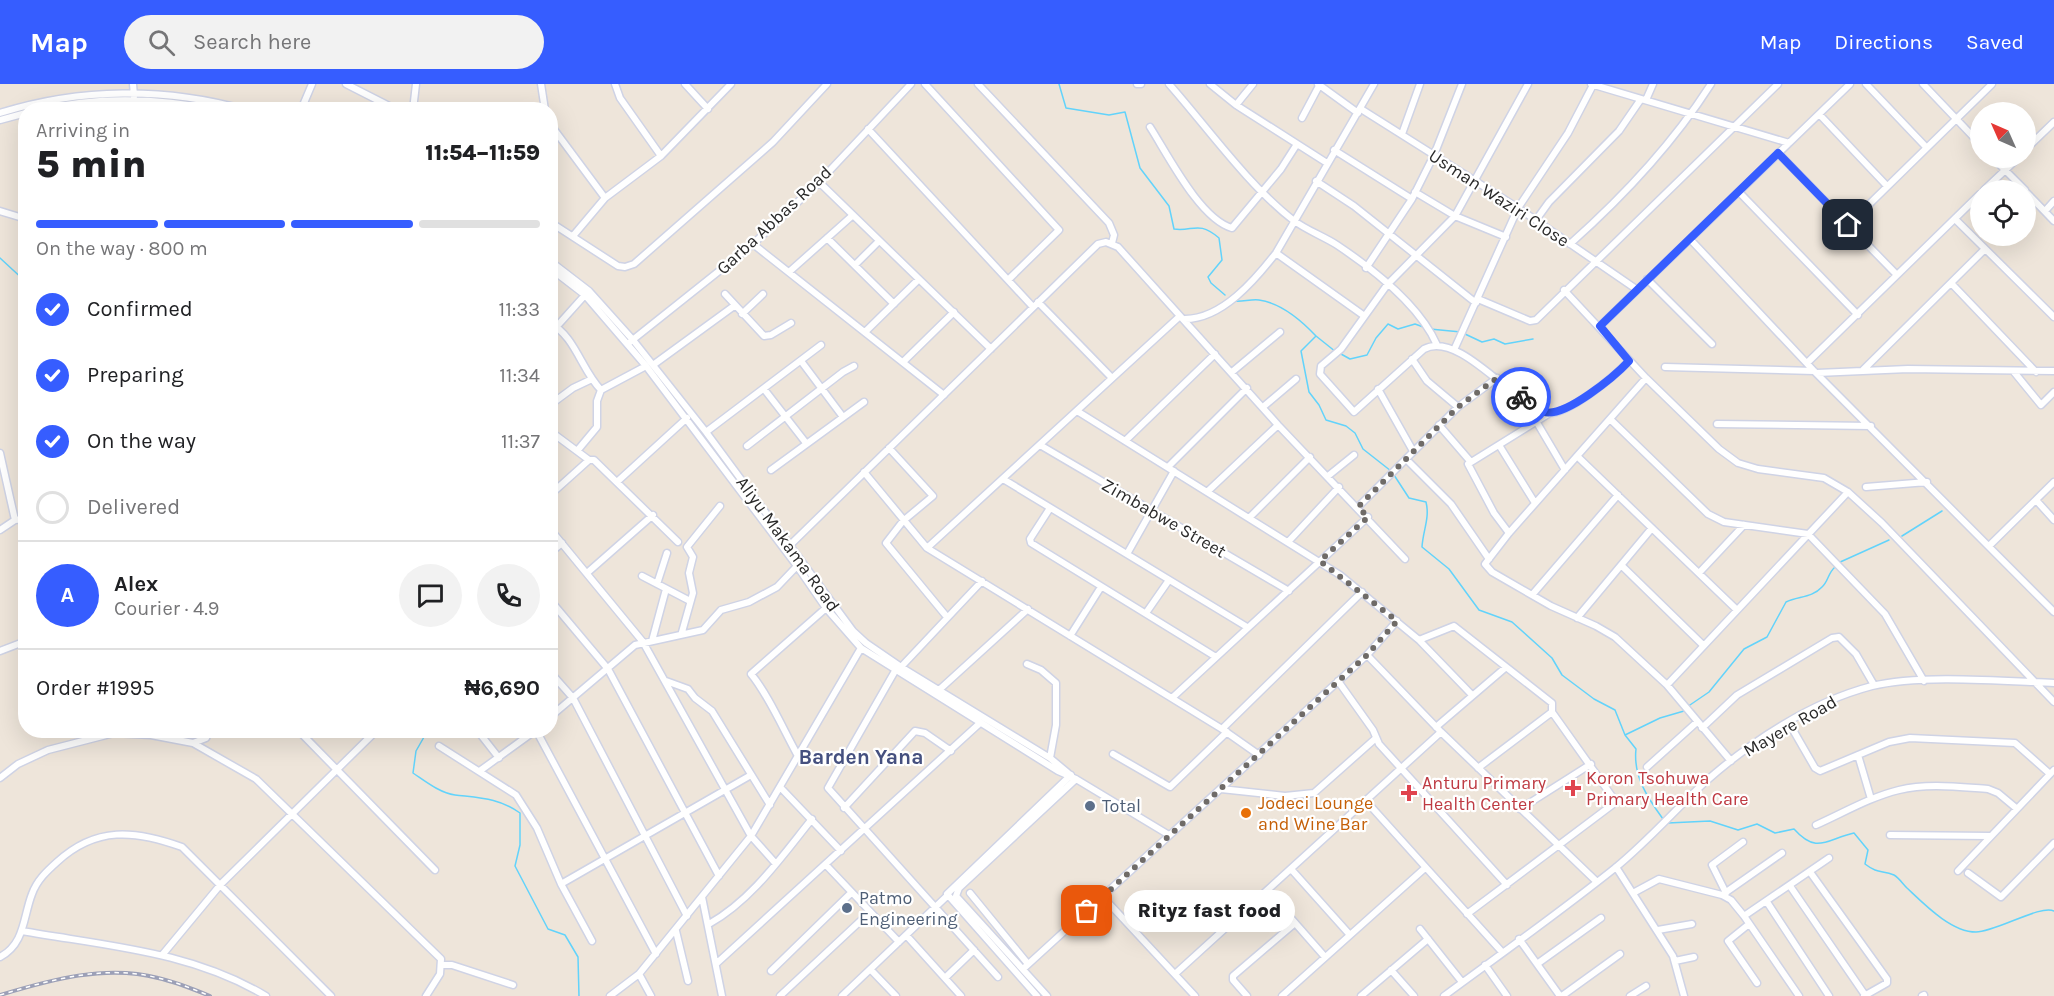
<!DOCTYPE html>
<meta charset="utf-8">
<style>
:root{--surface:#fff;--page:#f2f2f2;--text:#202124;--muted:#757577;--line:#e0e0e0;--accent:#365dff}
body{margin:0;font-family:Karla,sans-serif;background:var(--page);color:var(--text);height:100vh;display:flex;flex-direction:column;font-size:22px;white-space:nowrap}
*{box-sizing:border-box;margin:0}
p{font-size:20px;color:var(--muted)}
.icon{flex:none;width:33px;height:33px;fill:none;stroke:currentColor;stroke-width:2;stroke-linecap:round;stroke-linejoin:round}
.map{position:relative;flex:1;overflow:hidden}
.panel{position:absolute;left:18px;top:18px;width:540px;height:636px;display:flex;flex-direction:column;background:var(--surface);border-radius:24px;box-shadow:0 6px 24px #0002}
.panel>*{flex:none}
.needle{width:39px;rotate:315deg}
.buttons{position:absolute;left:1970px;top:18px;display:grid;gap:12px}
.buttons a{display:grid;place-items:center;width:66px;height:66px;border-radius:50%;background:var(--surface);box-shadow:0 6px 24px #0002;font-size:30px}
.pin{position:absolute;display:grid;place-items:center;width:51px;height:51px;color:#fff;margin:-26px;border-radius:12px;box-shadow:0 3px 9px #0006}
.courier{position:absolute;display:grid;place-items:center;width:60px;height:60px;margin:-30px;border:4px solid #365dff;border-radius:50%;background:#fff;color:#222;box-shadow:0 2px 8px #0007}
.bubble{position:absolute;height:42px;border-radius:21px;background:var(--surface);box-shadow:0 6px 24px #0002;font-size:20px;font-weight:800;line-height:42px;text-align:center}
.headline em{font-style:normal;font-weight:800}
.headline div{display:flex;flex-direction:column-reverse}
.headline{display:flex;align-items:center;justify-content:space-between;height:102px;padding:0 18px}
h1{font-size:39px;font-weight:800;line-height:45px}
.bar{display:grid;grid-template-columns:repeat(4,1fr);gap:9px 6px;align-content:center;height:72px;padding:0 18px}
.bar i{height:8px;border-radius:4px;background:var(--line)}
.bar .selected{background:var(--accent)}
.bar p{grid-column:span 4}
.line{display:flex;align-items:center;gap:15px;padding:0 18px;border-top:2px solid var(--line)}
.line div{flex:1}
.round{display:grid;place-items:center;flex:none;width:63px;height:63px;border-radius:32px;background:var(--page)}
ol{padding:0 18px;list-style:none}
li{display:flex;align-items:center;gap:18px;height:66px}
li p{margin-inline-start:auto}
li .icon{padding:6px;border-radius:50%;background:var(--accent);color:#fff;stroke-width:4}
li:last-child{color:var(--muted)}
li i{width:33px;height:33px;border:3px solid var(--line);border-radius:50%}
header{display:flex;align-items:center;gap:36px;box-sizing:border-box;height:84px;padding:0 30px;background:var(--accent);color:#fff}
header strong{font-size:28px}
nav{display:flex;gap:33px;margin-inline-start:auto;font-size:21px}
.search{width:420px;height:54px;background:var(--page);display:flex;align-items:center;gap:15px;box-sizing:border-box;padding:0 21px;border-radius:33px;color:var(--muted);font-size:22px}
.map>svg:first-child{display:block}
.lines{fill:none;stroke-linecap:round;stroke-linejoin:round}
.stream{stroke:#62d3fb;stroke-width:1.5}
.minor-casing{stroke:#cfd3e5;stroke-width:9}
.minor{stroke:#fff;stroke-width:6}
.rail-casing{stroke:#9ca0b7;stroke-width:4}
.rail{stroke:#fff;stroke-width:1.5;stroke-dasharray:4.5;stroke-linecap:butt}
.done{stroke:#6f6b68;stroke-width:6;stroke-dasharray:0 10.8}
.route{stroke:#365dff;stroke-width:8}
.health-dot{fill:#e0444e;stroke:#fff;stroke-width:2}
.service-dot{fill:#5c6f8a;stroke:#fff;stroke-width:2}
.food-dot{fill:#e8710a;stroke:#fff;stroke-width:2}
.labels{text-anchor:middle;stroke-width:4.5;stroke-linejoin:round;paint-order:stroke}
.street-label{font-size:18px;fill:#2a2a2a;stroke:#fff}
.health-label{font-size:18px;fill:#be3a42;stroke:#fff;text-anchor:start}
.food-label{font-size:18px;fill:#c56008;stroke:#fff;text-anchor:start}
.service-label{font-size:18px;fill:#4e5e75;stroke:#fff;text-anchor:start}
.quarter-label{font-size:21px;font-weight:bold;fill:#45507f;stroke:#fff}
</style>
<header>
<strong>Map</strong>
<div class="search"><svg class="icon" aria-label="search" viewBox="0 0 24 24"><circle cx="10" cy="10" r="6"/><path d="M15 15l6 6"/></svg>Search here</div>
<nav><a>Map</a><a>Directions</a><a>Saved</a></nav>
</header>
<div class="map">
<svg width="2054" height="912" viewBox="0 0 2054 912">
<rect width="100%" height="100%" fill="#eee5da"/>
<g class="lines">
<path class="stream" d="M1059,0l7,24 43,7 16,-3 15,56 29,38 5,23c19,3 24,-9 45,9l3,22 -14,17 3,6 14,12
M0,174l26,24
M1234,217c8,1 17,-2 25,-1 22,3 42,20 57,36l-15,15 8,41 10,13 7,15 20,6 9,7 8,16 28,22
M1430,245l31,3
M1465,250l17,8 12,-3 11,5 28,-5
M1316,252l20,16
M1341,270l9,5 17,-4 9,-17 12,-14 10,5 17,-5 11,4
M1394,391l15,23 17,4c4,16 -3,28 -4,45l27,22 30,41 33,12 40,36 10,17 32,24 21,11 10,25 11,14c-3,27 11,48 27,70
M1902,452l40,-25
M1838,479l51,-23
M1687,623l22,-15 35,-43 23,-12 19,-35c12,-6 26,-4 36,-15 6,-5 6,-14 13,-20
M428,646l-12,21 -3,22c12,8 27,20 42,22 25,3 44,3 65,18v32l-5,21 33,63 17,6 13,22 1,39
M1625,651l35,-17 24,-7
M1668,739l42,-2 28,9 19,-6 18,9 19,-4c23,26 33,10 60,4l14,17 -3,14c13,10 17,6 29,11 5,3 9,9 13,13 17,16 44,44 69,44 20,0 65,-28 78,-21"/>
<defs>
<path id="minor" d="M133,0l1,12
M346,0l51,26
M541,0l4,26
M615,0l5,14 41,58
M685,0l23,25
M925,0l134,146 -51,50
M978,0l131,139 5,12 -2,8
M1137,0h4
M1169,0c38,43 79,101 124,136 13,10 30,16 44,25 36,24 82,59 100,100
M1210,0l26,21 91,58
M1318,0l40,29
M1528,0l-73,132 -68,69 -46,64 -20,17 -1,8 34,38 70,-63c37,-20 96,64 126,64 20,0 65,-37 79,-52
M1591,0l198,59
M1866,0l60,63
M1923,0l57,60
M1646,16l7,-16
M1236,21l17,-21
M1361,25l157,99 118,81
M39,26c59,-14 120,-12 179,0
M301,26l11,-26
M413,26l3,-26
M0,29c80,-25 165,-26 246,-3
M1819,30l68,72
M1302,34l18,-34
M0,36l26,-7
M550,40l55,74
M1150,43c18,28 50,92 82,101l49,-59 16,-25
M868,45l165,178
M1402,50l18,-50
M1334,66l78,49
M2025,66l29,-28
M1778,69l119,122
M1993,74l32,32
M1316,97l38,25 122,97
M819,98l172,167
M1984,106l34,-32
M2025,107l29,30
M1415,108l40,24 51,21
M1739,108l119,123
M0,127l26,8
M2045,127l9,-10
M1955,135l99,98
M1536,136l13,-18 70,-71 22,-32
M550,138l68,44 7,1 9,-3 139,-122 54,-58
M1848,141l144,-141
M573,152l32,-38 56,-42 70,-72
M827,154l67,66
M1690,155l124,132 240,241
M753,160l191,151
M1570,160c54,-48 102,-99 141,-160
M1276,169l87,62
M550,177l39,30 44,49 73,92 147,199 13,12 35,24 149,91 18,15
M855,181l24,-24
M550,184l35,27 61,71 151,200 29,42 35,40 197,123 18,8 93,56
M1366,184l46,-69 22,-44 28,-71
M789,188l64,-57
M1647,195l65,65
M1951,199l85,89
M1564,206l82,88 73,71 19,14 20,6 66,9 24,14 34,31 172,179
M725,210l39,42 7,-1 20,-12
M1478,215l52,22 6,-1 242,-236
M1038,218l74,76
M742,230l21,-20
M1185,235c37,0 70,-39 91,-66l98,-169
M550,239c25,13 32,48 51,67
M1600,242l250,-242
M865,248l54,-53
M550,250l35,-39
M630,258l123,-98 66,-62 92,-98
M1454,266l64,-142 50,-75 25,-48
M1412,275l15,22 31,26
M801,277l42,56
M903,278l51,-50
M1808,278l172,-168
M653,281l81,-59
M1665,283l149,4
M1863,286l122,-121
M1232,288l48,-40
M2014,288l27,33 13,-13
M1817,289l91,-4 146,2
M1646,294l-137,155 -24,31 7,8 59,34 45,20 19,11 52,48 64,76
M764,305l42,54
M1378,305l35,62
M601,306l45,-24
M550,321l23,-17 19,-9
M1263,323l33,-28
M550,324v15
M1077,327l263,164 79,65 53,55
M1610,335l98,95 16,8 84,12 77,80 39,67
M1536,337l29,49
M1717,340l154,2
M1439,341l31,36
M550,347l39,29
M706,348l115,-87
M1125,357l90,-87
M1040,361l249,146
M1499,361l36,58
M747,362l96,-74 11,-6
M889,364l44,48 -30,25 -17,22 61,74
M577,367l20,-24v-26l4,-11
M0,369l15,67
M1577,372l160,154
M1406,375l45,45 38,55
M1168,383l79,-79
M771,386l93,-68
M864,388l63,76 295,181 37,26
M1328,392l26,-21
M1003,395l244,148
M618,397l69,-63
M1866,403l61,-5
M1207,408l71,-67
M550,411l39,-35h5l84,82
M2036,416l18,20
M1358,423l100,-100 39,-29
M1050,424l-20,31 1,4 185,114
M1249,434l61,-61
M550,445l93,113 108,194 25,28
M0,446l15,-10 11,-1
M1509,449l-15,-20 -26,-49 82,-51
M1288,458l51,-55
M1989,462l65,-64
M927,464l253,-232
M785,466l313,-306 8,-2 12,5 160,178 127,134
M550,469l12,-10
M1127,470l47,-83
M1621,481l82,80
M587,489l66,-58
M1699,489l45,-48
M642,492l48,25
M657,500l10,-31
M1532,511l86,-100
M550,516l58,69 111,207
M1146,529l23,-33
M1577,534l75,-90
M682,548l11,-39 -4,-20 4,-16 -6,-10 33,-41
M1070,552l31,-49
M1419,556l35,-14 98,77v9l-74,56
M652,557l14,-52
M0,567l26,-10
M1367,571l74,77 156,150
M1027,580l14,6 15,13v42l-6,33
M901,583l81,-86
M895,587l-67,117 170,189
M550,588l23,26 114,218
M666,597l22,8 7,9 17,13 58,94
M1338,597l35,49 6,14 128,141
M1667,601l181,-193
M939,606l89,-81
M1172,614l196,-181
M550,633l85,-72 68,-15 18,-20 28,-8 28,-15 20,-21
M1789,639l26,45 5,3 69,-29 21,-4 105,5 35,31
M1436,643l69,-59
M1702,644l35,-33 95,-57 7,-1 17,17 18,31
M1222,645l140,-137
M298,646l137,140
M477,646l22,28
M536,646l120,224
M193,659l13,-5 4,-8
M439,662l77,49 21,33 24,56 31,57
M1113,670l57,33 57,-55
M1858,671l13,44
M798,672c-14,-25 -30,-62 -47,-82l75,-66
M1647,683l50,-45
M481,686l55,-40
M0,694l18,-14 30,-14 66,-17 37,2 42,8 63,36 185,180 -1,15 -14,22
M780,703l61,64
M1221,705l64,7 29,-3 62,-55
M1366,717l136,151
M844,724l71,-77 10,2 26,18
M1520,725l71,-45
M1816,741c27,-12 54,-28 83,-35 28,-7 60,-3 89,-1l10,4 18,15
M1890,751l100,1
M826,781l73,77
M1616,783l57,89 11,40
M1291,785l59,66
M1958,787l96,-101
M1810,788l77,107v4l-23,13
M1968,789l33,24 53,-54
M561,800l190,-109
M1790,802l75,109
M970,809l58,71
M1633,809l26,-14 63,16 9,5 13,16 85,-58
M1726,809l-14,-28 31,-23
M1722,811l60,-42
M702,813l20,99
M1103,813l92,99
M1767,818l62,94
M1467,830l149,-112 -64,-90
M1289,832l36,41
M1744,832l55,80
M709,840c43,-24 73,-68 103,-105
M1749,840l-21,17 29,42
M1420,845l42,53
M1658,846l34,-6
M22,847c85,15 168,20 244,65
M676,847l12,50
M906,851l55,61
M1519,855l41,57
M163,870l58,-70 156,-154
M0,873c25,-13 23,-40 32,-63 5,-14 15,-23 25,-32 39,-36 78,-32 125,-15l149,149
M1675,877l19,-4
M717,879l263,-240
M1537,880l64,-46
M443,881h9l61,20
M1485,881l22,31
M1023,885l344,-314 30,-34
M871,886l25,26
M1391,886l23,26
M771,887l80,-78
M639,890l12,22
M1175,890l266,-242
M945,894l29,-28
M610,912l29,-22 112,-138 110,-188
M780,912l90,-84
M842,912l105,-100
M1037,912l-90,-102 124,-119
M1047,912l-91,-100 3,-8 117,-109
M1247,912l-14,-16v-4l62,-53
M1282,912l143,-128
M1361,912l67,-57
M1444,912c57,-42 116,-84 171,-128 32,-26 59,-57 89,-85 47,-42 107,-81 168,-97 48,-12 131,-5 182,-3
M1562,912l58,-42
M1630,912l16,-10
M1922,912l2,-1"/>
</defs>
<use href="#minor" class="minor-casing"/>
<use href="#minor" class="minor"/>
<defs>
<path id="rail" d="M0,911c50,-15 106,-31 158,-17 18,4 35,11 52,18"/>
</defs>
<use href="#rail" class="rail-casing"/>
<use href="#rail" class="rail"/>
</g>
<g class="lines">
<path class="done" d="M1087,827l280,-256 30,-34 -77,-60 48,-44 -10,-10 100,-100 39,-29 24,19"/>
<path class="route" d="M1521,313c7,5 14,13 23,15 21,6 71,-36 85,-51l-29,-35 178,-173 70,72"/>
</g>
<g class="health-dot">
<path d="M1570 695h6v6h6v6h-6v6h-6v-6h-6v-6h6z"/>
<path d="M1406 700h6v6h6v6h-6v6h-6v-6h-6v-6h6z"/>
</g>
<g class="service-dot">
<circle cx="1090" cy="722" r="6"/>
<circle cx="847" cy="824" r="6"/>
</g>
<circle class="food-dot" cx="1246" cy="729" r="6"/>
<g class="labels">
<g class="street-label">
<text transform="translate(1499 114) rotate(33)" y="6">Usman Waziri Close</text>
<text transform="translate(774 136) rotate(-43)" y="6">Garba Abbas Road</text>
<text transform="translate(1164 434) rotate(30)" y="6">Zimbabwe Street</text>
<text transform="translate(788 460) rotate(54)" y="6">Aliyu Makama Road</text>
<text transform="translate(1790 642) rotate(-30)" y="6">Mayere Road</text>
</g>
<g class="health-label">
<text x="1586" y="700">Koron Tsohuwa<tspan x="1586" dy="21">Primary Health Care</tspan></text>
<text x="1422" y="705">Anturu Primary<tspan x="1422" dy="21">Health Center</tspan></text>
</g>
<g class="food-label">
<text x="1258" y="725">Jodeci Lounge<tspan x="1258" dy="21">and Wine Bar</tspan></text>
</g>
<g class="service-label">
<text x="1102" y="728">Total</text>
<text x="859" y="820">Patmo<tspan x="859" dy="21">Engineering</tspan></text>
</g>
<g class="quarter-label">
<text x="861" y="680">Barden Yana</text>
</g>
</g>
</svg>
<div class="buttons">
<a><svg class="needle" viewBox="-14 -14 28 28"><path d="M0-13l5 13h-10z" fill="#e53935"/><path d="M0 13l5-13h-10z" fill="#757577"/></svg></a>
<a><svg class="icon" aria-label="locate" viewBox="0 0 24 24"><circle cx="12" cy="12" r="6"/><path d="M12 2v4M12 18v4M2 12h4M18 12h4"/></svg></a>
</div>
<div class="pin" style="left:1087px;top:827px;background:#ea580c"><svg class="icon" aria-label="bag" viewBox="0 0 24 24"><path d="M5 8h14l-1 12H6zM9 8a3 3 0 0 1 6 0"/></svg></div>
<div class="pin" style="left:1848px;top:141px;background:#1f2937"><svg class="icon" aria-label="home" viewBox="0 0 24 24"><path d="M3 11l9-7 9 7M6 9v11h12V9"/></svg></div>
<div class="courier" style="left:1521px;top:313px"><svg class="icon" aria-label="bike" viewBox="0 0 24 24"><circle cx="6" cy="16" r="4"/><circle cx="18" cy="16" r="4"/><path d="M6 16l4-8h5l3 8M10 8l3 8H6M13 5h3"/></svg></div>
<div class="bubble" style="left:1124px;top:806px;width:171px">Rityz fast food</div>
<section class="panel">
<div class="headline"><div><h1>5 min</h1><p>Arriving in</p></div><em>11:54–11:59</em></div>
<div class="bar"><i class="selected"></i><i class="selected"></i><i class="selected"></i><i></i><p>On the way · 800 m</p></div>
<ol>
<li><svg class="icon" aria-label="check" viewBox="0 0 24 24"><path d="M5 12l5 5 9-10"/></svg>Confirmed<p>11:33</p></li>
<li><svg class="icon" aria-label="check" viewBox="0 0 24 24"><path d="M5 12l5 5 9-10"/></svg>Preparing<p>11:34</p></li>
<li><svg class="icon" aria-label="check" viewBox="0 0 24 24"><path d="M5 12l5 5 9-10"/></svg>On the way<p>11:37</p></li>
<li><i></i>Delivered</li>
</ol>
<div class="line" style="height:108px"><b class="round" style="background:var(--accent);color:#fff">A</b><div><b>Alex</b><p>Courier · 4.9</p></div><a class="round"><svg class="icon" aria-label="chat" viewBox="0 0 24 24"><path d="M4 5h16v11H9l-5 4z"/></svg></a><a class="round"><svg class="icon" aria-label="phone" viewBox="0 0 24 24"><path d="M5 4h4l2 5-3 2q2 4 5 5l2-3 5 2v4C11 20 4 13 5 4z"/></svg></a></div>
<div class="line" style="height:78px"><div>Order #1995</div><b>₦6,690</b></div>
</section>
</div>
